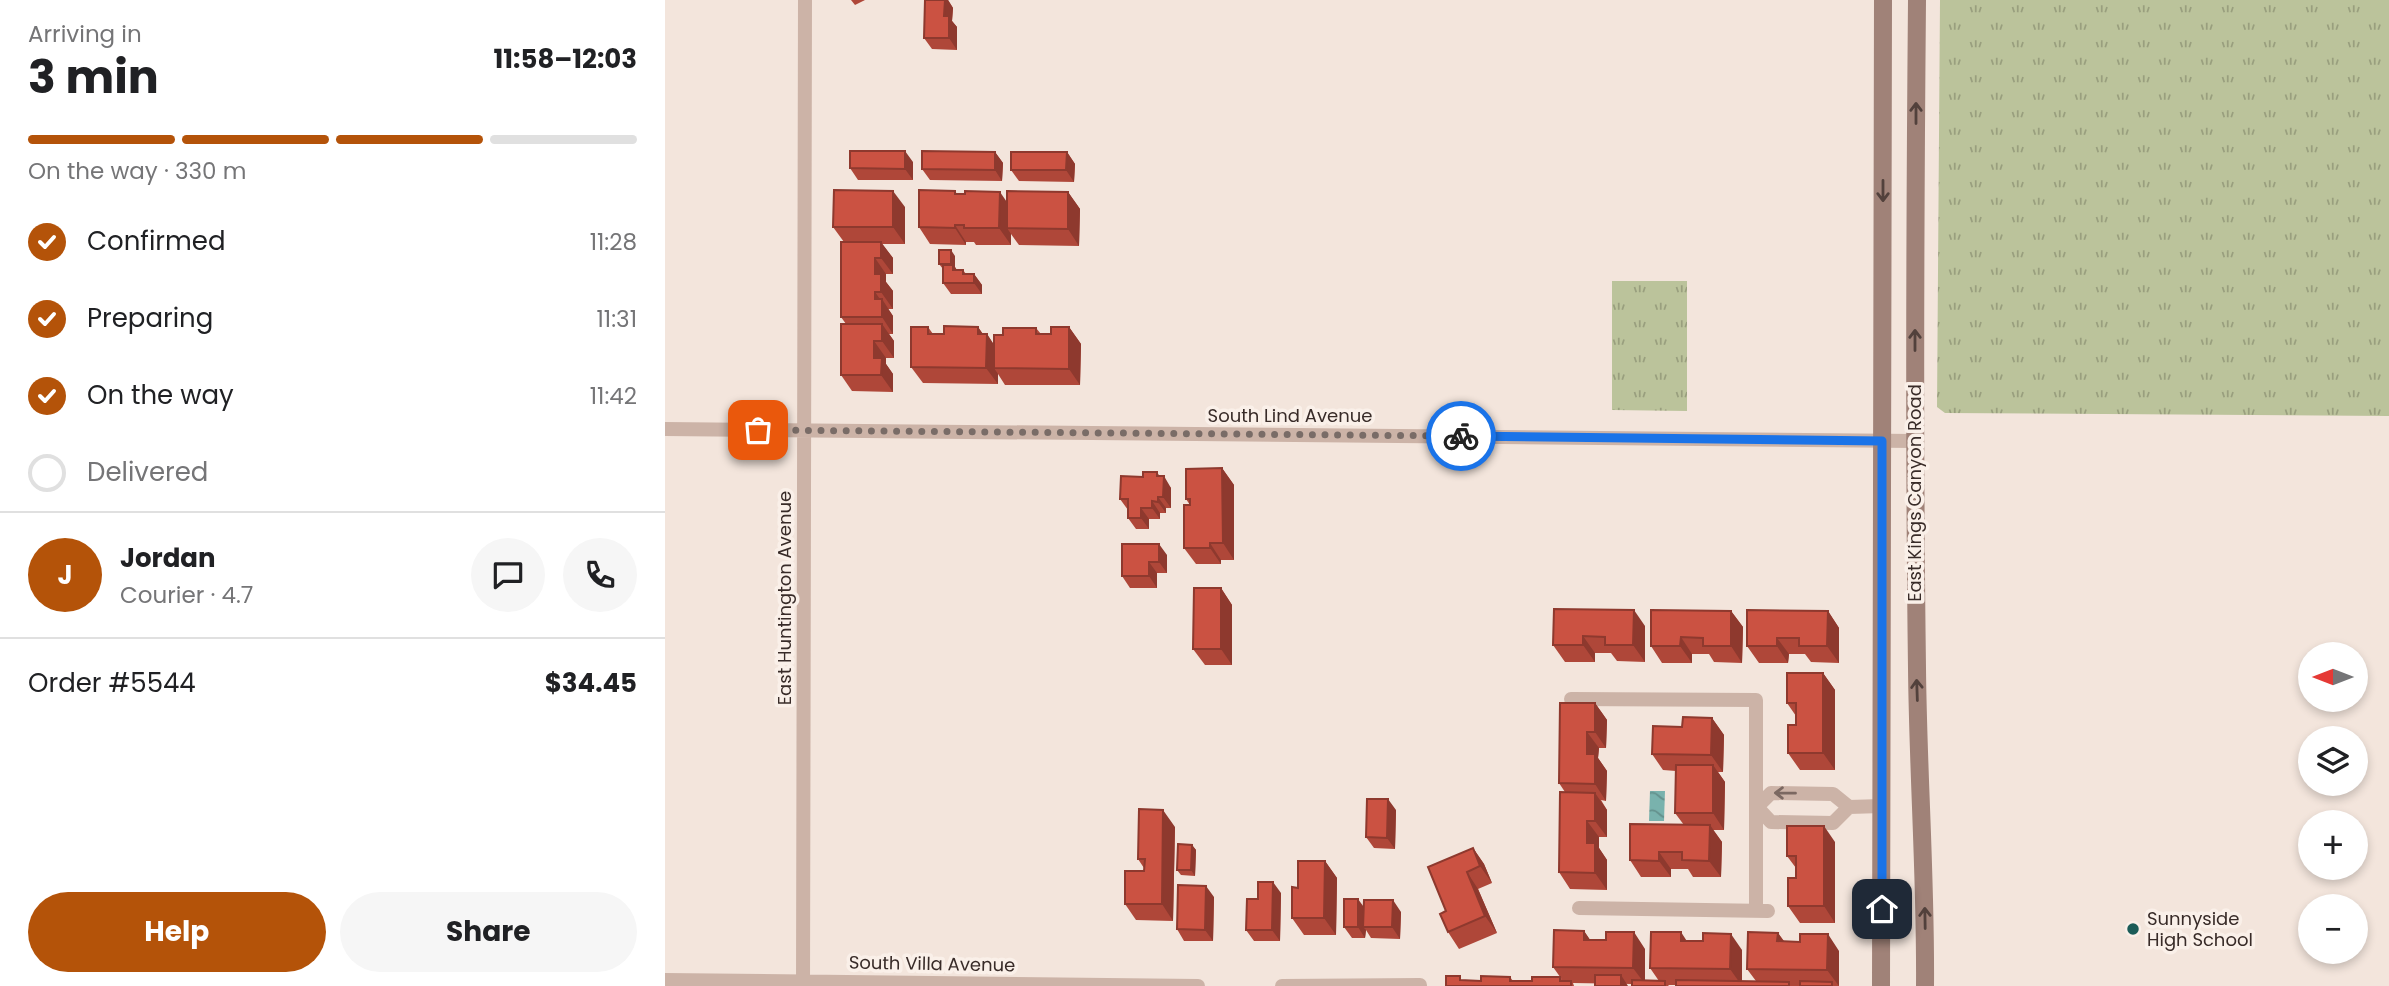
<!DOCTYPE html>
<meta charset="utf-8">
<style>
:root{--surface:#fff;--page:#f6f6f6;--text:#202124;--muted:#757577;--line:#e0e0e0;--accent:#b45309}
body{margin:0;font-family:Poppins,sans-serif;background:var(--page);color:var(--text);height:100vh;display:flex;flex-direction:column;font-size:26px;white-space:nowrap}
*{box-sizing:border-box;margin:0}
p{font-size:23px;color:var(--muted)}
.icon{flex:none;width:38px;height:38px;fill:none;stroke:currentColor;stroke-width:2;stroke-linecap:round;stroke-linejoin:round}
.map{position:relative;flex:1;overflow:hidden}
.sheet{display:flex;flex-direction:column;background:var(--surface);width:665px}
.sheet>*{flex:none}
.needle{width:46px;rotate:270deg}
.tools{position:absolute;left:1633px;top:642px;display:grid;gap:14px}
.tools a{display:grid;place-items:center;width:70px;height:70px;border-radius:50%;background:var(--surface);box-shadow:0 4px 10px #0003;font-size:35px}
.pin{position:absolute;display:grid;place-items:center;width:60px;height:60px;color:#fff;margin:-30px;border-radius:14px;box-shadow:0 4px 10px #0006}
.courier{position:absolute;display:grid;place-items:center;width:70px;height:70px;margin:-35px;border:5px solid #1a73e8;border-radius:50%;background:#fff;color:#222;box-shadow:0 2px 9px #0007}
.summary em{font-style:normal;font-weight:700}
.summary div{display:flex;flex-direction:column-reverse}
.summary{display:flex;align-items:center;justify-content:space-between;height:119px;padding:0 28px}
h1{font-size:46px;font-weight:700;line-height:52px}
.bar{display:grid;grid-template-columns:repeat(4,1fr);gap:10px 7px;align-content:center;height:84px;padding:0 28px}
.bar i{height:9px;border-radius:5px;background:var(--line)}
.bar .on{background:var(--accent)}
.bar p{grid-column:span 4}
.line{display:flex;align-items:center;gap:18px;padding:0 28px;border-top:2px solid var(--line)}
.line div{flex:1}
.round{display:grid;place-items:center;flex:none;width:74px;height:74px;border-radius:37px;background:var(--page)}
ol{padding:0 28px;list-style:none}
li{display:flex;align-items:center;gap:21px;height:77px}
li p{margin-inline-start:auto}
li .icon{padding:7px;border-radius:50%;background:var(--accent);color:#fff;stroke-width:4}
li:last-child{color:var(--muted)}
li i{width:38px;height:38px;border:4px solid var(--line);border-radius:50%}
.button{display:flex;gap:14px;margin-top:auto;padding:14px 28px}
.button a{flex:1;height:80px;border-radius:42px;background:var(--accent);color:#fff;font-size:28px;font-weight:700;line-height:80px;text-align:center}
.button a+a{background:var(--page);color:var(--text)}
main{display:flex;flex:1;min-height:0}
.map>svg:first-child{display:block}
.grass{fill:url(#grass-tufts)}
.water{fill:url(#water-waves)}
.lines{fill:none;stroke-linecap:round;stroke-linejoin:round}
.street{stroke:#ccb3a7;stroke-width:14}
.secondary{stroke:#a08278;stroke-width:18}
.wall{fill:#af4739}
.shaded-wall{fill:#8e392e}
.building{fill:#cb5242;stroke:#8e392e;stroke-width:2}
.oneway{stroke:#52413c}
.oneway2{stroke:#7b6861}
.done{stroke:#796c67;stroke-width:7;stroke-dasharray:0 12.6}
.route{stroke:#1a73e8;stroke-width:9}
.poi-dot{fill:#1b5c58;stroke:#faf0e9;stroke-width:2.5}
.labels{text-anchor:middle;stroke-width:7;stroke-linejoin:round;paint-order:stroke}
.street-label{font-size:18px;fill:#382b28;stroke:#faf0e9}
.poi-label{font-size:18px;fill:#382b28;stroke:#faf0e9;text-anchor:start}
</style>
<main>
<section class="sheet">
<div class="summary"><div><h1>3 min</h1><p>Arriving in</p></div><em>11:58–12:03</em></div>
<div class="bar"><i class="on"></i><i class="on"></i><i class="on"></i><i></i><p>On the way · 330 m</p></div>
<ol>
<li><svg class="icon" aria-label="check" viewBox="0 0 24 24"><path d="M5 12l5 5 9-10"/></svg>Confirmed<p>11:28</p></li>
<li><svg class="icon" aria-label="check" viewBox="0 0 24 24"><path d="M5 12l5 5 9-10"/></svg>Preparing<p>11:31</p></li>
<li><svg class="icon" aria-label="check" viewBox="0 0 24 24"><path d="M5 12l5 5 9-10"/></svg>On the way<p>11:42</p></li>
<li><i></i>Delivered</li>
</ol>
<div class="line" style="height:126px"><b class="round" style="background:var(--accent);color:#fff">J</b><div><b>Jordan</b><p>Courier · 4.7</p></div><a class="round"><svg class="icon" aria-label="chat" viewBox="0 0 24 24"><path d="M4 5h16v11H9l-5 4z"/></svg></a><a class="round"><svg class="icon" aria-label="phone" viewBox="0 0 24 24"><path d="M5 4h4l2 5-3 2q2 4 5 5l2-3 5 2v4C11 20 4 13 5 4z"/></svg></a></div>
<div class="line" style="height:91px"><div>Order #5544</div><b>$34.45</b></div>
<div class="button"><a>Help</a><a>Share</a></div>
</section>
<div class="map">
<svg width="1724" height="986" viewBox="0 0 1724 986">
<defs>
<pattern id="grass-tufts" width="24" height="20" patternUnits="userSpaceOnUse" patternTransform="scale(1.75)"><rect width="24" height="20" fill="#bbc39b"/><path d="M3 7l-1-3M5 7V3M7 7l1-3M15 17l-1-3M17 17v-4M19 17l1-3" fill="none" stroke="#999f7e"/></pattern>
<pattern id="water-waves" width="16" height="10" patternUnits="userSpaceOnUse" patternTransform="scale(1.75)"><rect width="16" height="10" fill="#79b2ad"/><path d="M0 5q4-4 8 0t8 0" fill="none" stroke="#64918d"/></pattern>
</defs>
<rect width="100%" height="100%" fill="#f3e5dc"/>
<path class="grass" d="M1275,0h449v416l-444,-3 -8,-6z
M947,281h75v130l-75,-1z"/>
<path class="water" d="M985,791h15l-1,30h-15z"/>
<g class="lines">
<path class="street" d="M0,429l1249,12
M906,699l185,1v211
M1184,807l-16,16 -62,-1 -14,-15 14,-14 62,1 16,13 33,-1
M914,908l189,3
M0,980l533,6
M138,986l2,-986
M617,986l138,-1"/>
<path class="secondary" d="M1252,0c-2,223 -3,445 0,668 1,106 9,212 8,318
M1216,986l2,-986"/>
</g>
<path class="wall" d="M186,0h14l-10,5z
M260,0h23l5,8 -1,13 5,6v23l-25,-1 -8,-11z
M330,152l8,11 -1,18 -72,-1 -8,-11z
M402,152l8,12 -1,18 -55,-1 -8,-11z
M248,162v18h-55l-8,-12z
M290,191l2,3 50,9 61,-11 12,17 -1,37 -60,-1 -8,-11v11h-35l-2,-3h-8v3l-36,-1 -11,-17z
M240,207v37h-23l11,14v16h-7v8l7,9v18h-5l5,7v18h-4l5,7v17h-8v6l7,10v18l-41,-1 -11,-16 5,-51 -5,-7 3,-75 -11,-15z
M290,256v11l1,3h7l3,4h8l8,11v9h-31l-8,-11v-14l-4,-5z
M263,327l5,7h11l34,-7 5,7h4l7,11 9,-10 33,-7 5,6h10l18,-7 12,17 -1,41h-75l-7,-11v10l-75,-1 -12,-16z
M557,468l12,17v75h-13v4h-25l-12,-16 6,-43 -4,-6z
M494,476l12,12v20h-5v5h-6v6h-11v10h-13l-8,-11v-8l-8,-11 23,-22z
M457,544l45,11v18h-10v15h-27l-8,-12z
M556,588l11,17v60h-27l-12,-16z
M889,609l91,17v36l-28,-1 -6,-8h-16v9h-30l-12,-17z
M1066,611l12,16 -1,36 -28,-1 -5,-8h-17v9h-30l-11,-17z
M1163,611l11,17v35l-28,-1 -6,-8h-16l-1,9h-29l-12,-17z
M1158,673l12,17v80h-35l-12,-17 8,-28v-9l-9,-13z
M930,703l12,17 -1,28h-7l-1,10 9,13 -1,30 -5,-1 6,10v27h-8v11l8,12v30l-37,-1 -11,-17 6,-80 -6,-9z
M1047,718l12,17 -1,37h-5l7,10 -1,48h-11l9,12 -1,35h-28l-5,-8h-17v8h-30l-11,-17 54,-35 -9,-12 1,-42 -13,-1 -11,-16z
M731,810l-1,39 -21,-1 -8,-11z
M510,827l-2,94 -37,-1 -11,-16 19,-33v-3l-6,-9z
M1170,842v81h-35l-12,-17 8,-28v-10l-9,-12z
M527,845l4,5 -1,26 -14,-1 -4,-5z
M808,848l11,16 8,19 -14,6 19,44 -38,16 -11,-17 -2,-21z
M660,861l12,17 -1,57h-32l-12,-17 6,-30z
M616,893l-1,48h-26l-8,-11 12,-31z
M549,897l-1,44h-29l-7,-12z
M699,907l37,5 -1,27 -29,-1 -5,-8 -1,8h-13l-8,-11z
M919,931l6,9 55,9v32h14l-9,-13 37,-27 55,9v31h14l-9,-12 31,-36 6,8 55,10v35h-163v-1h-8l1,1h-37v-2l-59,-1 1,3h-128l17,-6 18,1 29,-4 3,4h19l28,-4 3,4 -10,-14z"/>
<path class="shaded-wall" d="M280,0h3l5,8 -1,13 5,6v23l-8,-12 -5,-22z
M240,151l8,11v18l-8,-11z
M330,152l8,11 -1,18 -7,-11z
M402,152l8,12 -1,18 -8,-12z
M228,191l12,16v37l-12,-17z
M335,192l11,16 -4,20 4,6v11l-12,-17z
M403,192l12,17 -1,37 -11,-17z
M290,225l11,17v3l-11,-17z
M216,242l12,16v16l-12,-16z
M286,250l4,6v11l6,9 -8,-6 -2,-6z
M210,258l11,16v8l7,9v18l-12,-17 -6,-18z
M309,274l8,11v9l-8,-11z
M210,292l7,10v-3l11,17v18l-11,-17 -7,-18z
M217,324l12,17v17l-12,-17z
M313,327l8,12 1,-5 11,17 -4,17 4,6v10l-12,-16 -8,-34z
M404,327l12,17 -1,41 -11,-16z
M209,341l12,17v6l7,10v18l-12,-17 -7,-17z
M557,468l12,17v75l-11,-17z
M492,472l6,10 1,-6 7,12v20l-8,-11 -6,-21z
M493,497l8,11v5l-8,-11z
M487,501l8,12v6l-8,-11z
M476,508l8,11v10l-8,-11z
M545,543l11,17v4l-11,-16z
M494,544l8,11v18l-8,-11z
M484,562l8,11v15l-8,-12z
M556,588l11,17v60l-11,-16z
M969,610l11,16v36l-12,-17z
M1066,611l12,16 -1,36 -11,-17z
M1163,611l11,17v35l-12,-17z
M918,636l12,17v9l-12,-17z
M1016,637l11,17v9l-12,-17z
M1112,638l12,16 -1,9 -11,-17z
M1158,673l12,17v80l-12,-17z
M930,703l12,17 -1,28 -11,-16z
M1047,718l12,17 -1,37 -12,-17z
M922,732l12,16 -1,10 9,13 -1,30 -11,-17 -8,-30z
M1048,765l12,17 -1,48 -11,-17z
M930,793l12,17v27l-12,-16z
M723,799l8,11 -1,39 -8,-11z
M498,810l12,17 -2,94 -11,-17z
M922,821l12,16v11l8,12v30l-12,-17 -8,-30z
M1045,825l12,17 -1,35 -12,-16z
M1159,826l11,16v81l-11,-17z
M527,845l4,5 -1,26 -4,-6z
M808,848l11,16 8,19 -12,-17z
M994,852l12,17v8l-12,-16z
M660,861l12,17 -1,57 -12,-17z
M802,872l11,17 19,44 -12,-17z
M608,882l8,11 -1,48 -8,-11z
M541,886l8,11 -1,44 -8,-11z
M693,899l8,11 -3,17 3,3 -1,8 -7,-11z
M728,900l8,12 -1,27 -8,-12z
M919,931l11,16 -11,-7z
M969,932l11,17v35l-12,-16z
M1016,932l11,17 -11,-8z
M1113,933l11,16 -12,-8z
M1066,934l11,16v36l-12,-17z
M1163,934l11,17v35l-12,-16z
M956,975l7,11h-7z"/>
<path class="building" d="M260,0h20l-1,16h5v22h-25z
M185,151h55v18l-55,-1z
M257,151l73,1v18l-73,-1z
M346,152h56l-1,18h-55z
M169,190l59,1v36h-60z
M254,190l36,1v3h10v-3l35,1 -1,36h-35v-3h-9v3l-36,-1z
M342,191l61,1v37l-61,-1z
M176,242h40v16h-6v16h6v18h-6v7h7v18h-41z
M274,250h12v14h-12z
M278,265h10v5h10v4h11v9h-31z
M176,324h41v17h-8v17h8l-1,17h-40z
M279,326l34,1v7h9l-1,34 -75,-1v-40h17v7h16z
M386,327h18v42l-75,-1v-33h9v-7h33v6h15z
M557,468l1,75h-13v5h-26v-43h6v-6h-4v-30z
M478,472h14v4h7l-1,21h-5v5l-6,-1v7h-11v10h-13v-19h-8l1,-23 22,1z
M457,544h37v18h-10v14h-27z
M529,588h27v61h-28z
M889,609l80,1 -1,35h-28v-8l-22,-1v9h-30z
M986,610l80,1v35h-28v-8l-22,-1 -1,9h-29z
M1082,610l81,1 -1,35h-28v-8h-22v8h-30z
M1122,673h36v80h-35v-28h8v-22h-9z
M895,703h35v29h-8v22h8v30l-36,-1z
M1018,717l29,1 -1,37 -59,-1 1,-28 29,1z
M1011,765h37v48h-38z
M895,792l35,1v28h-8v22h8v30l-36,-1z
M702,799h21l-1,39 -21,-1z
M474,809l24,1 -1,94h-37v-33h19l1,-12h-7z
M965,824l80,1 -1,36 -27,-1v-8h-23v9l-29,-1z
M1122,826h37v80h-36v-28h8v-22h-9z
M513,844l14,1 -1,25h-14z
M808,848l7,18 -13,6 18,44 -37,16 -8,-18 6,-3 -18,-44z
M633,861h27l-1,57h-32v-31l6,1z
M593,882h15l-1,48h-26l1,-31h11z
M513,885l28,1 -1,44 -28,-1z
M679,899h14v28h-14z
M699,900h29l-1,27h-29z
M889,930l30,1v9h22v-8h28l-1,36 -80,-1z
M986,932h30v9h22v-8l28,1 -1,35 -80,-1z
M1083,932l30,1 -1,8 23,1v-8h28l-1,36 -80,-1z
M930,975h26v11h-26z
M781,976h14v4l21,1v-5l29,1v4h22v-4h28v4h11v5h-125z
M967,980l33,1v5h-33z
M1011,980l113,2v4h-113z
M1135,981l32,1v4h-32z"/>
<defs><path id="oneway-shaft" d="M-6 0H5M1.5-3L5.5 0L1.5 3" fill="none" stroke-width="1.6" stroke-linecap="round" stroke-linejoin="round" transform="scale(1.75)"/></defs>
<g class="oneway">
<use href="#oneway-shaft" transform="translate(1251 113) rotate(-90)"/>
<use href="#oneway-shaft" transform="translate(1218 191) rotate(90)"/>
<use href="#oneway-shaft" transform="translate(1250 340) rotate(-90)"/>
<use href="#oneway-shaft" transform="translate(1252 690) rotate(-92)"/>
<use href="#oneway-shaft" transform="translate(1260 918) rotate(-91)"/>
</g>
<use class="oneway2" href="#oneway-shaft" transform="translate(1120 793) rotate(-179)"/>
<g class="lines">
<path class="done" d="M93,430l703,6"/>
<path class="route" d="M796,436l421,5v468"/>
</g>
<circle class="poi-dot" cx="1468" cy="929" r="7"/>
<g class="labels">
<g class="street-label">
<text x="625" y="422">South Lind Avenue</text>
<text transform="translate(1250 493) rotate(-90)" y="6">East Kings Canyon Road</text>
<text transform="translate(120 598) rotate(-90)" y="6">East Huntington Avenue</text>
<text transform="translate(267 964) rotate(1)" y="6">South Villa Avenue</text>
</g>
<g class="poi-label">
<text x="1482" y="925">Sunnyside<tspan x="1482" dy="21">High School</tspan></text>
</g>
</g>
</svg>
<div class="tools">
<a><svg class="needle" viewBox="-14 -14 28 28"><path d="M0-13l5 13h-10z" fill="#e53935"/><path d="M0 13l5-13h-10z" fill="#757577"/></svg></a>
<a><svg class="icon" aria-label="layers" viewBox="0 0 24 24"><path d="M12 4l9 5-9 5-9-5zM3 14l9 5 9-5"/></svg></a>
<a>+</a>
<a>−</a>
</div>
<div class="pin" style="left:93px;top:430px;background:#ea580c"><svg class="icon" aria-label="bag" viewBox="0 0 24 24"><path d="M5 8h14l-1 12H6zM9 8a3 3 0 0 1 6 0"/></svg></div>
<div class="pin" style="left:1217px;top:909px;background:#1f2937"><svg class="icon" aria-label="home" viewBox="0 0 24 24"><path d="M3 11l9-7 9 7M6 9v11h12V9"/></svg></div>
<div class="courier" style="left:796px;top:436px"><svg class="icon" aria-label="bike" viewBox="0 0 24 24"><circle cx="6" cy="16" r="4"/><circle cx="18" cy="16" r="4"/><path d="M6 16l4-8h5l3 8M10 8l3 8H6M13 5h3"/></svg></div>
</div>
</main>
